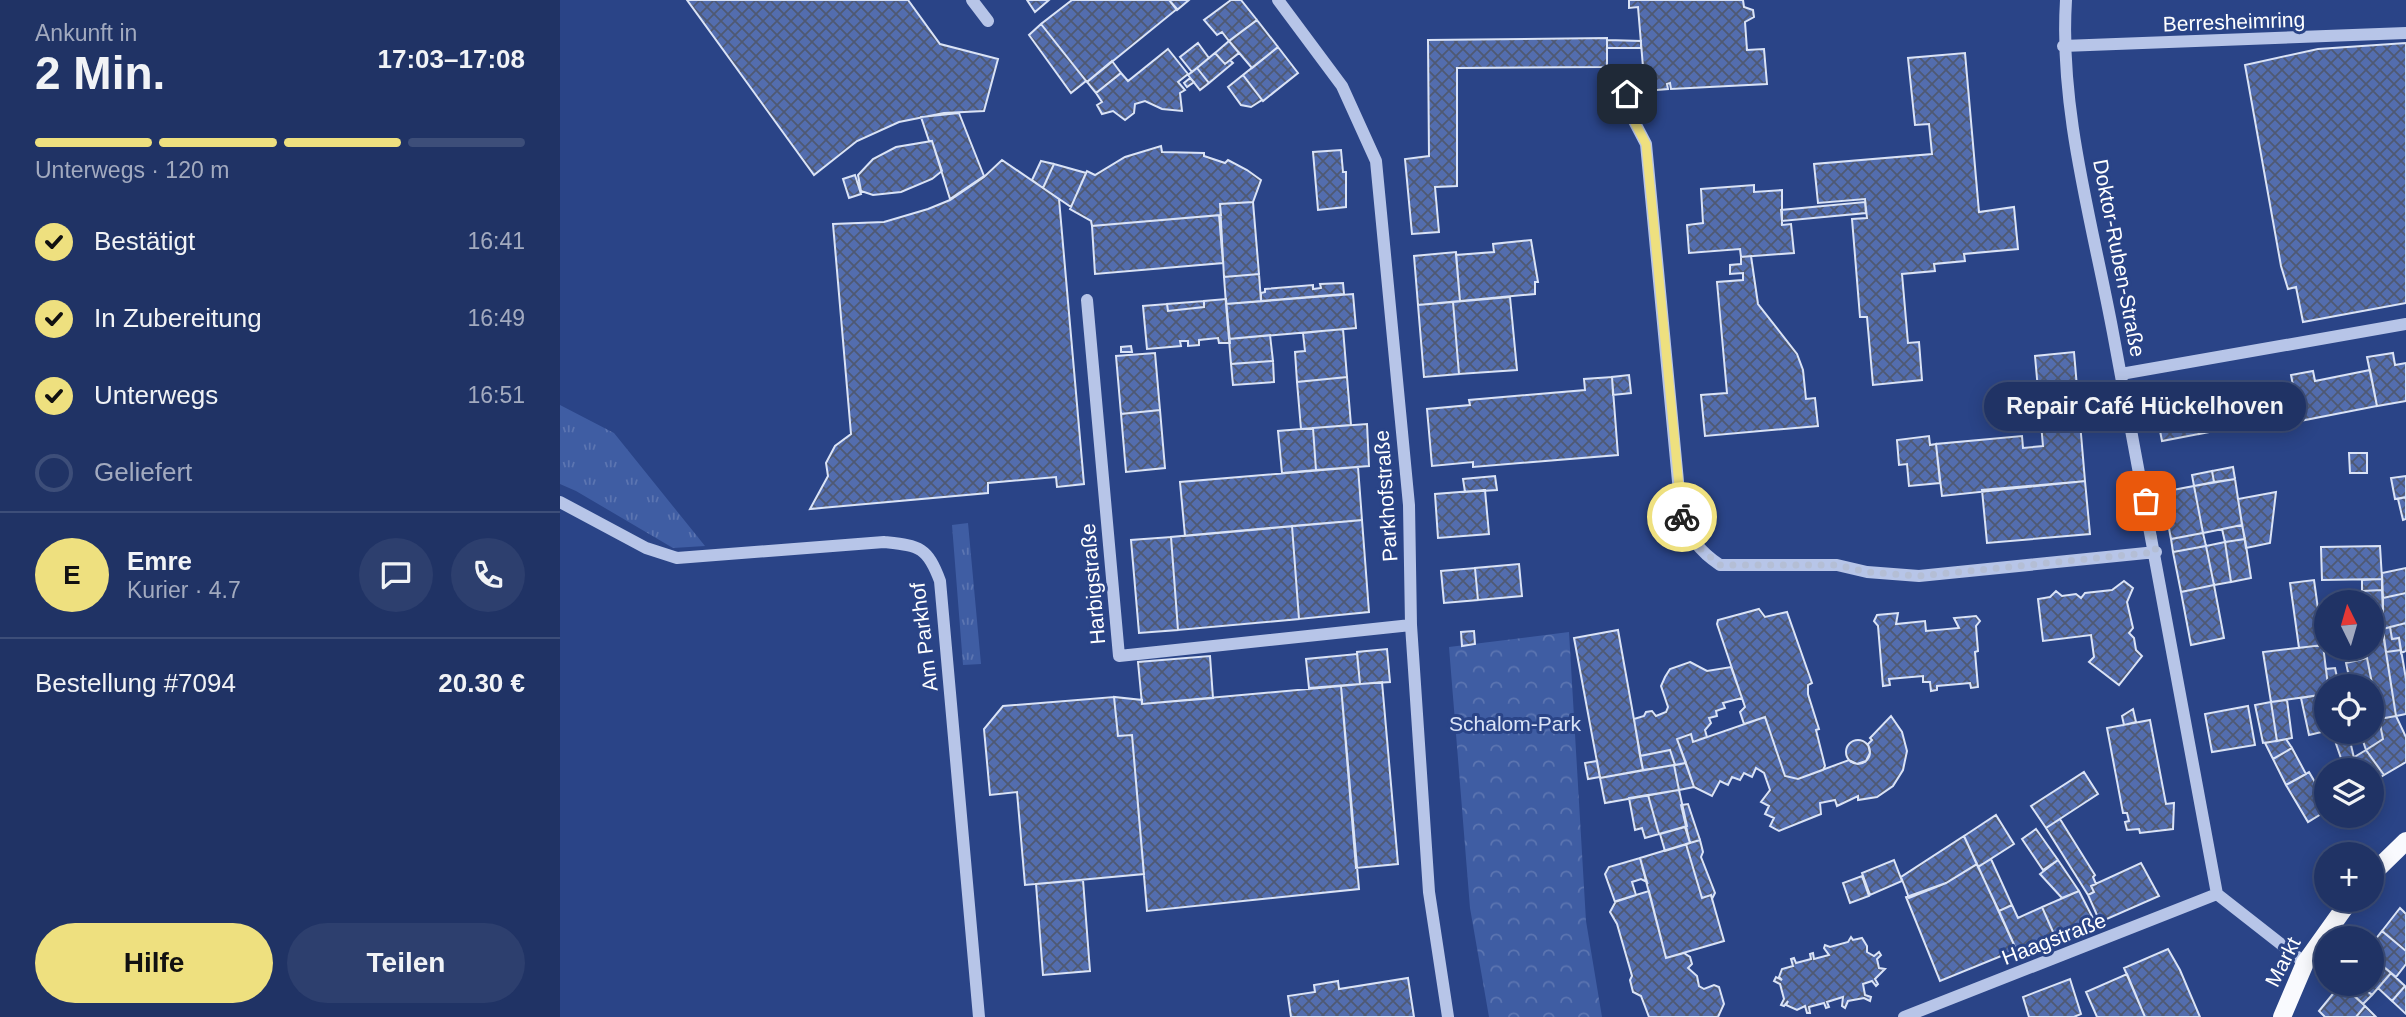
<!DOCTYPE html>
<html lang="de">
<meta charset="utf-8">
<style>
:root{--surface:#203365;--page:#2d3f6e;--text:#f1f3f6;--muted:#a2aabf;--line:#3d4e79;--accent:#eee07f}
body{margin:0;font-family:Arial,sans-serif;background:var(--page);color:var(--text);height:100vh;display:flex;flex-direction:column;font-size:26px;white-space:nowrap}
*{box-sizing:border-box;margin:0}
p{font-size:23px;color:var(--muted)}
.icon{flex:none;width:38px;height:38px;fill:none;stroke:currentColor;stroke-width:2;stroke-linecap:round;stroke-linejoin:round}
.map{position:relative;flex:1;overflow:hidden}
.side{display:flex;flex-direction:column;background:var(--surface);width:560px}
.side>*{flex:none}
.needle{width:46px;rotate:355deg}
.tools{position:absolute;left:1754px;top:590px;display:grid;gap:14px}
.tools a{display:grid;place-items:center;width:70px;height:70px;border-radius:50%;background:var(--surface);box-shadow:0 4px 18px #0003,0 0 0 2px var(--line);font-size:35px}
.pin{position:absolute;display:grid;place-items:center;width:60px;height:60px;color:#fff;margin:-30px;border-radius:14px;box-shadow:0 4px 10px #0006}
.courier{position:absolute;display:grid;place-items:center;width:70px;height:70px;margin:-35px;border:5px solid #eee07f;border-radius:50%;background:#fff;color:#222;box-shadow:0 2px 9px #0007}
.bubble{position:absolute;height:49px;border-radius:24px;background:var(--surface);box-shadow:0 4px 18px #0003,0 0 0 2px var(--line);font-size:23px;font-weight:700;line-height:49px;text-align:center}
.head em{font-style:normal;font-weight:700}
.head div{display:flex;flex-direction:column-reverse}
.head{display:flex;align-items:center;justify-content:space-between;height:119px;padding:0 35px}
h1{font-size:46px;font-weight:700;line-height:52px}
.bar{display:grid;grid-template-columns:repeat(4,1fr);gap:10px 7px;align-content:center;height:84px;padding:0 35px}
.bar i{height:9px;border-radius:5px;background:var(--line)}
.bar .selected{background:var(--accent)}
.bar p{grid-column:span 4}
.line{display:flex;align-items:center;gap:18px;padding:0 35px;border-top:2px solid var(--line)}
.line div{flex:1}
.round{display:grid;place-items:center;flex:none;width:74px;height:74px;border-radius:37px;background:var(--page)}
ol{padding:0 35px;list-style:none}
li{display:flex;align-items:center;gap:21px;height:77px}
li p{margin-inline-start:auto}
li .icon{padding:7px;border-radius:50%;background:var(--accent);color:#111;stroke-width:4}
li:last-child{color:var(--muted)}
li i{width:38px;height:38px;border:4px solid var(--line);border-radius:50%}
.button{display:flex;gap:14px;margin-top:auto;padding:14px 35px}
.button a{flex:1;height:80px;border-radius:42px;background:var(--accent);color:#111;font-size:28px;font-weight:700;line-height:80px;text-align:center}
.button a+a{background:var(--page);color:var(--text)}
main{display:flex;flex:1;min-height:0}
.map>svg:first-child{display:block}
.grass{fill:url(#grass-tufts)}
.park{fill:url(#park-crowns)}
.building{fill:url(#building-cross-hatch);stroke:#dae3f6;stroke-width:2}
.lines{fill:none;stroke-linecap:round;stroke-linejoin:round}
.minor{stroke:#b7c5e8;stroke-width:12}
.major{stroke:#f9fafe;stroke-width:18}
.done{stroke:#b4bed5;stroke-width:7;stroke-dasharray:0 12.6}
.route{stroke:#eee07f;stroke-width:9}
.labels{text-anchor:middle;stroke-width:6;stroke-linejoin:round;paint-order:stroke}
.street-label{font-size:21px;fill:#fff;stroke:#2a4487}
.park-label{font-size:21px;fill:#dae3f6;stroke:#2a4487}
</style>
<main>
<section class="side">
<div class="head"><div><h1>2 Min.</h1><p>Ankunft in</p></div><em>17:03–17:08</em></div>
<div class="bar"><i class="selected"></i><i class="selected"></i><i class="selected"></i><i></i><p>Unterwegs · 120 m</p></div>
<ol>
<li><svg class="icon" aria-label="check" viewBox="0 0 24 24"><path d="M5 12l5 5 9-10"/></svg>Bestätigt<p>16:41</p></li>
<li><svg class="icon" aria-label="check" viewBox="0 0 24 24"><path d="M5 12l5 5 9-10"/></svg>In Zubereitung<p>16:49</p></li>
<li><svg class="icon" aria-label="check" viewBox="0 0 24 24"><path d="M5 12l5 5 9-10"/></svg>Unterwegs<p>16:51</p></li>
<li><i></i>Geliefert</li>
</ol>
<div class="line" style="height:126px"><b class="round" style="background:var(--accent);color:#111">E</b><div><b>Emre</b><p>Kurier · 4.7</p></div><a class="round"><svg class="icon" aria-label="chat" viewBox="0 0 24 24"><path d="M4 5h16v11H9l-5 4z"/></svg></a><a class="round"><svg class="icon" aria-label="phone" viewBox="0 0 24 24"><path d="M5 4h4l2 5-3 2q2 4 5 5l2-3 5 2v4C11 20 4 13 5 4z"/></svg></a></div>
<div class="line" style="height:91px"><div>Bestellung #7094</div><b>20.30 €</b></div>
<div class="button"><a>Hilfe</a><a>Teilen</a></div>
</section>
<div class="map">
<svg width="1846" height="1017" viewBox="0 0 1846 1017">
<defs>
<pattern id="grass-tufts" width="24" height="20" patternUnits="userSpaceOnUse" patternTransform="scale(1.75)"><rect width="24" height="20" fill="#3f5da3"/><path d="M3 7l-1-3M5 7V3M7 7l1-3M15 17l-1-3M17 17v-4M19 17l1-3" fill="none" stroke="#5c75b1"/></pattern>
<pattern id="park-crowns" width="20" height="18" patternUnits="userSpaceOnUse" patternTransform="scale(1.75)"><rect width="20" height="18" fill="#3f5da3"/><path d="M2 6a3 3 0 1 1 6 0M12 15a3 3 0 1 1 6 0" fill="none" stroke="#5c75b1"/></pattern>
<pattern id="building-cross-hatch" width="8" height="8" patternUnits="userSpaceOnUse" patternTransform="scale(1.75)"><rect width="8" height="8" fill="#536dae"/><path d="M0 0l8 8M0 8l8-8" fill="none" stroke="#4f5973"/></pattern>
</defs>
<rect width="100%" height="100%" fill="#2a4487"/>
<path class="grass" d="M0,405l54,28 91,113 -32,2 -97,-57 -16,-7z
M408,523l13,141 -18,1 -11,-140z"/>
<path class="park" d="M1009,632l17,289 16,96h-113l-19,-109 -21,-261z"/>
<path class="building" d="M127,0h221l32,44 58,15 -14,52 -40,2 -45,9 -42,19 -43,34z
M467,0h22l-14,12z
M512,0h97l8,9 -90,73 -46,-58z
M609,0h20l-12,10z
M671,0h10l16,20 -28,21 -7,-9 -5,3 -13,-15z
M1069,0h114l1,7 9,3 1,7 -9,5 2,28 17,-1 3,35 -96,5 -1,-6 -3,1 1,5 -23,2 -7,-84 -9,1z
M697,20l21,27 -26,21 -23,-27z
M481,24l45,57 -15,12 -42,-58z
M1047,38v29l-150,1v118l-22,1 4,45 -27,2 -7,-75 24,-3 -1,-116z
M1047,40l34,1v7h-34z
M669,41l10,12 -14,11 -10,-11z
M638,43l11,15 -17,14 -12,-15z
M1846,43v260l-103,19 -7,-35 -8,2 -7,-23 -36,-201 73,-16z
M718,47l20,26 -35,28 -20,-26z
M608,49l20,25 -10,8 7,8 -5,3 2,18 -20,-2 -17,-8 -10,3 -1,9 -9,7 -12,-9 -11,3 -5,-9 5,-3 -6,-9 25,-20 7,8z
M655,53l10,11 5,-4 3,3 -24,20 -12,-15z
M1405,53l14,159 35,-5 4,42 -54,5 1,7 -31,3 1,7 -33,3 6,69 11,-1 3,38 -49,5 -6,-68h-7l-8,-98 15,-1 -2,-19 -47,4 -4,-39 118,-10 -3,-30 -14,1 -7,-67z
M552,61l9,12 -25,20 -9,-11z
M637,68l12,15 -9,7 -12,-15z
M683,75l19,25 -11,7 -10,-2 -13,-18z
M630,78l4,4 -7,5 -3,-4z
M399,113l25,63 -34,23 -18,-58h-3l-8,-24z
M372,141l10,30 -10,8 -31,13 -28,3 -12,-4 -3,-16 15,-16 23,-12z
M601,146l1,6 42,1v3l21,7 3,-3 19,10 14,10 -8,22 -33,2 1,11 -129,11 -1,-5 -21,-12 17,-38 8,4 30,-18z
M781,150l2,22h3v35l-28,3 -5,-58z
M442,160l57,39 25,285 -27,3 -1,-10 -68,6v10l-178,16 18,-33 -2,-13 9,-17 16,-12 -18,-210 51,-2 44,-13 22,-9 34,-23z
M481,161l13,3 -11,24 -11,-8z
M494,164l32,9 -15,34 -28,-19z
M295,175l6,19 -12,4 -6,-19z
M1194,185v7l28,-2v35l9,-1 3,29 -53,4 -1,-8 -51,4 -2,-28 16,-2 -2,-34z
M693,202l6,72 -35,3 -4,-73z
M1305,202l1,11 -84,8 -1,-11z
M659,215l4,48 -128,11 -3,-48z
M971,240l7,42h-3v12l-75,7 -4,-46 38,-3 -1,-8z
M896,252l4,49 -42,4 -4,-49z
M1191,256l7,48 39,50 6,16 3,29 9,-1 3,28 -113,10 -4,-41 26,-2 -10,-111 26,-2v-7l-13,1v-9l11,-1v-7z
M699,274l2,27 -35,3 -2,-27z
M783,283l1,11 -83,7v-8l4,-1v-3l48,-4v4l8,-1 -1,-4z
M793,294l3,34 -127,11 -3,-35z
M950,297l7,73 -58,4 -6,-72z
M666,299l4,44h-11l-1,-5 -19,2v5l-11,1v-5h-8l1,5 -34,3 -4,-43 24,-2 1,7 36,-4v-6z
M644,301v6l-36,4 -1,-7z
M893,302l6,72 -35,3 -6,-72z
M783,329l4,48 -50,5 -2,-30 10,-1 -2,-18z
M710,335l3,26 -42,3 -2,-25z
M571,346l1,6h-11v-5z
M1514,352l11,129 -143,15 -6,-52 86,-8 1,12 20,-2 -8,-90z
M595,353l5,57 -39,4 -5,-58z
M1833,353l2,12 11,-2v38l-29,5 -10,-49z
M713,361l1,21 -41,3 -2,-21z
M1810,370l7,36 -77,15 -9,-46 22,-4 2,10z
M1069,375l2,18 -18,2 -1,-18z
M787,377l4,48 -50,4 -4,-47z
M1052,377l6,78 -145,12v-5l-41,4 -5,-57 43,-4 -1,-5 116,-10 -1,-11z
M1676,385l1,5 21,-4 6,35 -65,13 -7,-36 39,-7 -1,-5z
M1631,392l8,42 -37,7 -7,-36 32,-6 -1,-5z
M600,410l5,58 -39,4 -5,-58z
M807,424l2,42 -53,4 -3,-42z
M753,428l3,42 -34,3 -4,-42z
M1369,436l1,9 6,-1 4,39 -31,3 -2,-22 -8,1 -2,-25z
M1789,453h18v20h-17z
M798,467l4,53 -177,16 -5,-54z
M1673,467l2,12 -21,3 -2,-11z
M1652,471l2,11 -20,4 -2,-11z
M935,476l2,14 -32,2 -2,-13z
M1846,476v21l-11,2 -4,-21z
M1675,479l7,46 -39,8 -9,-47z
M1525,481l5,53 -103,9 -5,-53z
M1634,486l9,47 -32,6 -9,-47z
M925,490l4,44 -51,4 -3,-44z
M1716,492l-6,51 -24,5 -8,-49z
M1846,497v22l-3,1 -5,-21z
M802,520l7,92 -70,7 -7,-93z
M1682,525l3,14 -20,3 -3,-13z
M732,526l7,93 -121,11 -7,-93z
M1643,533l3,13 -33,6 -2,-13z
M611,537l7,93 -39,3 -8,-93z
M1685,539l6,39 -20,4 -6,-40z
M1665,542l6,40 -17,3 -8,-39z
M1646,546l8,39 -33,7 -8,-40z
M1820,546l2,33 -60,1 -1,-33z
M959,564l3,32 -44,4 -3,-32z
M915,568l3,32 -34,3 -3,-32z
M1846,568v25l-23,5 -1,-25z
M1822,579v11l-20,1v-11z
M1754,580l9,65 -24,3 -9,-65z
M1564,581l9,7 -6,14 6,26 -4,5 5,5 2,12 6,6 -23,29 -30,-23 5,-5 -3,-22 -48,6 -5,-42 12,-2 6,-6 6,5 14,-2 5,4 4,-5 27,-3z
M1654,585l10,53 -33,7 -10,-53z
M1822,590l2,50 12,76 -17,3 -14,-71h6v-46h-9v-11z
M1846,593v30l-23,6v-31z
M1199,609l6,8 22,-5 25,71 -4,2v9l11,35 -3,1 9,36 -2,4 -25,9 -13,-3 -20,-59 -21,7 -4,-12 5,-5 -28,-83 1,-4z
M1338,613l-2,11 29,-3 1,10 33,-3 -5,-10 22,-2 4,5 -4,5 2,25 -3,1 3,35 -7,1 -1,-5 -33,3v4l-6,1 -1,-9h-7v-6l-34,3 1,6 -7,1 -5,-60 -4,-5 3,-6z
M1846,623v28l-5,2 -2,-15 -7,1 -2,-12z
M1830,627l2,12 7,-1 2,12 -15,2 -3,-23z
M1058,630l25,140 -43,8 -26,-140z
M914,631l1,13 -13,2 -1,-14z
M1763,645l5,41 -2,8 -55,8 -8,-50z
M827,649l3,33 -30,2 -3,-32z
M1841,650l5,29v35l-10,2 -10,-64z
M797,654l3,30 -51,4 -3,-29z
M650,656l3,42 -71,6 -4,-42z
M1807,658l16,81 -17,11 -6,-18h11v-46h-20l-5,-23z
M1130,662l17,9 24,-4 11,31 -19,5 2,5 -9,3 1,5 -8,2 2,5 -6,7 2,7 -14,5 -2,-8 -14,5 9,24 -11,2 -5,-15 -30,6 -6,-37 10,-3 2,-4 6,-1 4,5 10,-4 2,-5 -7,-21 4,-9 5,-8z
M1775,668l4,18h-11l-2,-17z
M822,682l16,182 -42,4 -15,-182z
M781,686l18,203 -212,22 -15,-176 -14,1 -4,-39 28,3v4z
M1766,694v37l-17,4 -8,-37z
M554,697l4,39 14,-1 12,139 -119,11 -8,-93 -27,3 -6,-66 19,-23z
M1727,700l5,38 -15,3 -6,-39z
M1711,702l6,39 -14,2 -8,-38z
M1688,706l7,39 -43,7 -7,-38z
M1573,709l3,13 -12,3 -2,-9z
M1331,716l11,16 5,19 -4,19 -10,16 -16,11 -19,3v-4l-21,10 -2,-6 -15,3 1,11 -42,17 -9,-5 4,-8 -9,-4 4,-8 -8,-4 9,-12 -6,-17 -8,-5 -4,9 -8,-4 -4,7 -8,-3 -4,8 -8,-4 -8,15 -18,-9 -17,-48 14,-5 2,8 72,-25 20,59 13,3 51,-19 8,4 9,-3 4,-8 -2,-9 4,-4 -2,-2z
M1836,716l10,21v25l-22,13 -18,-25 17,-11 -4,-20z
M1590,720l16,84 8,-1 -1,26 -33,4 -1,-4 -12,1 -2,-8 4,-1 -2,-8h-4l-16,-85z
M1772,732h16l6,26 -11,6z
M1726,739l6,9 -19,11 -8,-16z
M1286 752a12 12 0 1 1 24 0a12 12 0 1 1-24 0Z
M1732,748l14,26 -20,11 -13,-26z
M1110,750l5,15 -32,5 -3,-14z
M1806,750l18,25 -13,8v-13h-25l-3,-6z
M1037,761l3,16 -12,2 -3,-16z
M1126,763l8,24 -15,3 -5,-25z
M1114,765l5,25 -74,13 -5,-25z
M1524,772l14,22 -52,34 -15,-22z
M1749,772l10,17 7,-3v25l-18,11 -22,-37z
M1119,790l8,36 -28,8 -11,-39z
M1088,795l11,39 -14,4 -3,-10 -7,2 -6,-32z
M1128,804l12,36 -10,3 -9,-38z
M1436,815l18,29 -36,23 -14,-31z
M1500,819l35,56 -2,2 3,7 -5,2 3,6 -6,3 -42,-67z
M1125,827l5,16 -25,8 -5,-17z
M1476,829l22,31 -15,10 -21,-31z
M1404,836l13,28 -31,19 -37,15 -8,-21z
M1140,840l3,12 -2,5 14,36 -3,6 -1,-4 -9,3 -16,-54z
M1126,844l16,54 9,-3 13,46 -58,17 -26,-100z
M1080,858l7,24 -6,-3 -9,3 4,13 -21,7 -10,-28 4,-7z
M1431,859l21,46 -13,6 -21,-44z
M1334,860l8,21 -32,14 -8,-22z
M1498,860l21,31 -17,7 -22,-24z
M1581,863l18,33 -59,26 -12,-27 6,-3 -3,-6z
M1417,864l43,94 -3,1 -6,-7 -71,29 -34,-84 40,-14z
M1302,876l7,20 -19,7 -7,-20z
M523,880l7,91 -47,4 -7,-91z
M1089,891l17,67 18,-5 6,4 2,7 -4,4 9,8 2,10 5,3 10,-4 5,2 5,17 -6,13h-69l-8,-21 -8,-4 -3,-12 2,-4 -15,-52 -7,-12 6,-11z
M1519,891l17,33 -39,17 -15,-34z
M1452,905l6,13 24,-11 15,34 -37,17 -21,-47z
M1840,908l6,6v37l-24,-20z
M1822,931l24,20v13l-10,13 -25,-21v-11z
M1291,937l2,3 9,-2 5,8v6l7,4 5,-4 2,3 -4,4 2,9 6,1 -10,10 3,5 -2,2 -4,-5 -9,3 2,11 6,2 -1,4 -6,-3 -16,3 -3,7 -3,-2 1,-9 -16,5 2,5 -3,1 -2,-5 -15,4 1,6h-3l-2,-7 -8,4 -11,-5 2,-4 -4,5 -3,-1 3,-6 -4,-15 -6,-3 2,-4 6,3 -3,-3 3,-8 11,-3 -2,-7 3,-1 2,5 15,-4 -1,-5 3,-1 1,6 15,-4 -5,-7 1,-3 5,2 18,-5z
M1608,949l12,21 20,47h-55l-21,-49z
M1811,956l20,17 -19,22 -13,-11h12z
M1831,973l14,13 -13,15 -14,-13z
M1567,974l18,43h-48l-11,-25z
M848,978l6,39h-123l-3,-21 27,-4 -1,-7 24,-4 1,8z
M1510,979l11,35 -7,3h-45l-6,-20z
M1781,984l24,22 -9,11h-31l-6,-6z
M1782,984h17l13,11 -9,9z
M1845,986l1,1v27l-14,-13z
M1805,1006l11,11h-20z"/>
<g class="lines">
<path class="minor" d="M412,0l16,21
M718,0l64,86 34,75 33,344 2,120 18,267 19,125
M1506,0c-7,111 27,225 47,333 36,187 71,374 104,561
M1503,46l343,-13
M1067,94l6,25 13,25 35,369c8,24 18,38 39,52h117l30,7 52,4 237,-24
M527,300l32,356 292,-31
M1561,374l285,-50
M0,502l86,46 31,10 207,-16c35,4 43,4 56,39l39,436
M1657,894l88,69
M1344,1017l313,-123"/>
<path class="major" d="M1811,875l35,-34
M1722,1017l23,-54 45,-63"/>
</g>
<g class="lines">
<path class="done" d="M1122,517l12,26 26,22h117l30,7 52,4 237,-24 -10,-51"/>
<path class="route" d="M1067,94l6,25 13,25 36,373"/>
</g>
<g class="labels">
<g class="street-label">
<text transform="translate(1674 22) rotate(-2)" y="7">Berresheimring</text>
<text transform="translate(1559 258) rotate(79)" y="7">Doktor-Ruben-Straße</text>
<text transform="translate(826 496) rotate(-94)" y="7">Parkhofstraße</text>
<text transform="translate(533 584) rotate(-95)" y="7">Harbigstraße</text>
<text transform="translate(364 637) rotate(-97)" y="7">Am Parkhof</text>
<text transform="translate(1494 939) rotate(-21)" y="7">Haagstraße</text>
<text transform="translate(1723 962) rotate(-63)" y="7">Markt</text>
</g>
<g class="park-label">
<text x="955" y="731">Schalom-Park</text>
</g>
</g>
</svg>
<div class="tools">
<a><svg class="needle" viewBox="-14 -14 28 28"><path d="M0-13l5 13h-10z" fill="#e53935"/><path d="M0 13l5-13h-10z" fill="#a2aabf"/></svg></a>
<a><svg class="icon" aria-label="locate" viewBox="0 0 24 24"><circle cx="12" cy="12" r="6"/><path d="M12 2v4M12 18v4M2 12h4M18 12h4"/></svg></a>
<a><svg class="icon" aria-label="layers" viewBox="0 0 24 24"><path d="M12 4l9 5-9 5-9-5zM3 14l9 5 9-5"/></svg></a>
<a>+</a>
<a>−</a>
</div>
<div class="pin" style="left:1586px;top:501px;background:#ea580c"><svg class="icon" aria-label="bag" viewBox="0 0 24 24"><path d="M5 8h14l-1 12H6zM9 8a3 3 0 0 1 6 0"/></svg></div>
<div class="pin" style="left:1067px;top:94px;background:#1f2937"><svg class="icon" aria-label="home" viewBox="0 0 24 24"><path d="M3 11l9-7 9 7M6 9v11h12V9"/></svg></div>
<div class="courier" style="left:1122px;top:517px"><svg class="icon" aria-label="bike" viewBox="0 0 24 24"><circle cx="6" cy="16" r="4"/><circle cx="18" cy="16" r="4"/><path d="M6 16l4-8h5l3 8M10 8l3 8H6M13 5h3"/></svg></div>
<div class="bubble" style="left:1424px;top:382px;width:322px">Repair Café Hückelhoven</div>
</div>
</main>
